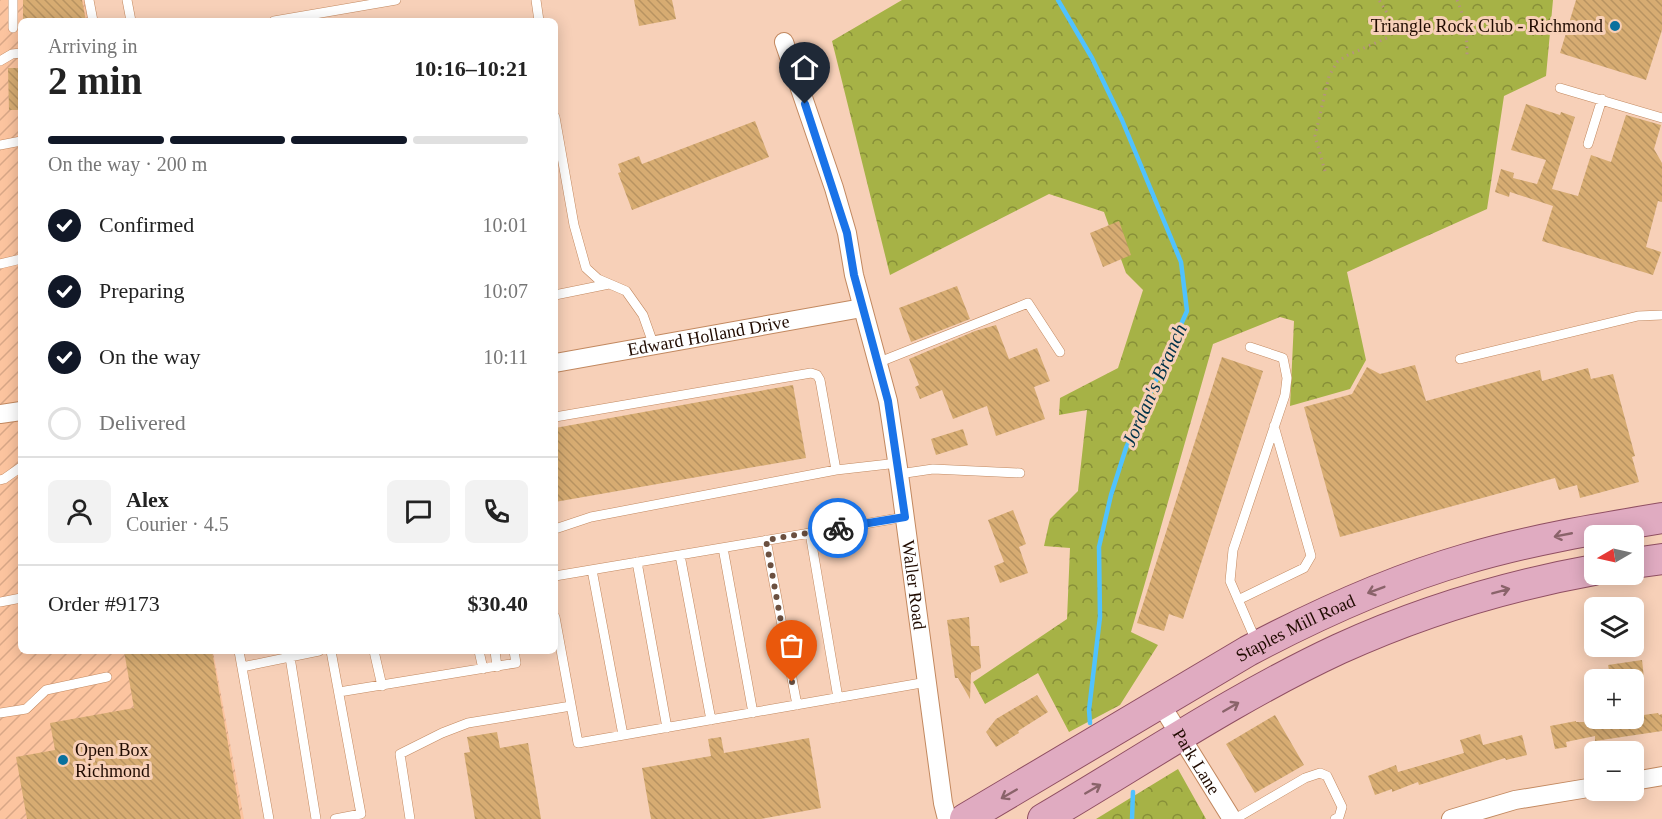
<!DOCTYPE html>
<meta charset="utf-8">
<style>
:root{--surface:#fff;--page:#f2f2f2;--text:#222;--muted:#767676;--line:#e0e0e0;--accent:#111827}
body{margin:0;font-family:Georgia,serif;background:var(--page);color:var(--text);height:100vh;display:flex;flex-direction:column;font-size:22px;white-space:nowrap}
*{box-sizing:border-box;margin:0}
p{font-size:20px;color:var(--muted)}
.icon{flex:none;width:33px;height:33px;fill:none;stroke:currentColor;stroke-width:2;stroke-linecap:round;stroke-linejoin:round}
.map{position:relative;flex:1;overflow:hidden}
.side{position:absolute;left:18px;top:18px;width:540px;height:636px;display:flex;flex-direction:column;background:var(--surface);border-radius:9px;box-shadow:0 3px 15px #0003}
.side>*{flex:none}
.needle{width:39px;rotate:261deg}
.buttons{position:absolute;left:1584px;top:525px;display:grid;gap:12px}
.buttons a{display:grid;place-items:center;width:60px;height:60px;border-radius:9px;background:var(--surface);box-shadow:0 3px 15px #0003;font-size:30px}
.pin{position:absolute;display:grid;place-items:center;width:51px;height:51px;color:#fff;margin:-62px -26px;border-radius:50% 50% 50% 0;rotate:-45deg;box-shadow:0 0 6px #0007}
.pin .icon{rotate:45deg}
.courier{position:absolute;display:grid;place-items:center;width:60px;height:60px;margin:-30px;border:4px solid #1a73e8;border-radius:50%;background:#fff;color:#222;box-shadow:0 2px 8px #0007}
.summary em{font-style:normal;font-weight:700}
.summary div{display:flex;flex-direction:column-reverse}
.summary{display:flex;align-items:center;justify-content:space-between;height:102px;padding:0 30px}
h1{font-size:39px;font-weight:700;line-height:45px}
.bar{display:grid;grid-template-columns:repeat(4,1fr);gap:9px 6px;align-content:center;height:72px;padding:0 30px}
.bar i{height:8px;border-radius:4px;background:var(--line)}
.bar .current{background:var(--accent)}
.bar p{grid-column:span 4}
.line{display:flex;align-items:center;gap:15px;padding:0 30px;border-top:2px solid var(--line)}
.line div{flex:1}
.round{display:grid;place-items:center;flex:none;width:63px;height:63px;border-radius:9px;background:var(--page)}
ol{padding:0 30px;list-style:none}
li{display:flex;align-items:center;gap:18px;height:66px}
li p{margin-inline-start:auto}
li .icon{padding:6px;border-radius:50%;background:var(--accent);color:#fff;stroke-width:4}
li:last-child{color:var(--muted)}
li i{width:33px;height:33px;border:3px solid var(--line);border-radius:50%}
.map>svg:first-child{display:block}
.industrial{fill:url(#industrial-furrows)}
.forest{fill:url(#forest-crowns)}
.lines{fill:none;stroke-linecap:round;stroke-linejoin:round}
.stream{stroke:#50c2fe;stroke-width:4.5}
.building{fill:url(#building-back-hatch)}
.lane-casing{stroke:#c2885f;stroke-width:10}
.street-casing{stroke:#c2885f;stroke-width:20}
.primary-casing{stroke:#904f62;stroke-width:32}
.path{stroke:#b5937f;stroke-width:3;stroke-dasharray:1.5 4.5;stroke-linecap:butt}
.lane{stroke:#fff;stroke-width:9}
.street{stroke:#fff;stroke-width:18}
.primary{stroke:#e0abc1;stroke-width:30}
.oneway{stroke:#8a636a}
.done{stroke:#6b5040;stroke-width:6;stroke-dasharray:0 10.8}
.route{stroke:#1a73e8;stroke-width:8}
.poi-dot{fill:#08719e;stroke:#f7d0b8;stroke-width:2}
.labels{text-anchor:middle;stroke-width:6;stroke-linejoin:round;paint-order:stroke}
.poi-label{font-size:18px;fill:#200b00;stroke:#f7d0b8;text-anchor:end}
.street-label{font-size:18px;fill:#200b00;stroke:#f7d0b8}
.water-label{font-size:20px;font-style:italic;fill:#003249;stroke:#f7d0b8}
</style>
<div class="map">
<svg width="1662" height="819" viewBox="0 0 1662 819">
<defs>
<pattern id="industrial-furrows" width="10" height="10" patternUnits="userSpaceOnUse" patternTransform="scale(1.5)"><rect width="10" height="10" fill="#fcc49f"/><path d="M-1 1l2-2M0 10L10 0M9 11l2-2" fill="none" stroke="#d8a787"/></pattern>
<pattern id="forest-crowns" width="20" height="18" patternUnits="userSpaceOnUse" patternTransform="scale(1.5)"><rect width="20" height="18" fill="#a6b246"/><path d="M2 6a3 3 0 1 1 6 0M12 15a3 3 0 1 1 6 0" fill="none" stroke="#878f38"/></pattern>
<pattern id="building-back-hatch" width="6" height="6" patternUnits="userSpaceOnUse" patternTransform="scale(1.5)"><rect width="6" height="6" fill="#d7ac72"/><path d="M-1 5l2 2M0 0l6 6M5-1l2 2" fill="none" stroke="#b89361"/></pattern>
</defs>
<rect width="100%" height="100%" fill="#f7d0b8"/>
<path class="industrial" d="M0,0h93l4,21h-76v630h192l31,168h-244z"/>
<path class="forest" d="M902,0h651l-7,76 -42,20 -17,113 -140,63 19,88 -16,29 -60,17 4,-85 -14,-4 -67,27 -82,288 27,13 -38,60 -51,27 -31,-59 -53,31 -12,-22 94,-63 3,-71 -26,-2 6,-27 28,-28 9,-81 -28,5 1,-17 58,-30 25,-78 -17,-17 -22,-61 -55,-18 -159,81 -58,-234z
M1178,769l28,50h-110z"/>
<g class="lines">
<path class="stream" d="M1058,0l34,58 30,62 59,142 6,49 -61,137 -15,47 -12,52 1,70 -11,93 1,13
M1132,819l1,-27"/>
</g>
<path class="building" d="M23,0h59l4,21h-63z
M634,0h38l4,19 -37,7z
M1576,0h86v30l-16,50 -86,-27z
M8,68h13v42h-12z
M1526,104l34,11 1,-3 14,5 -23,72 26,7 13,-41 20,7 15,-47 35,10 -7,24 8,14v39l-4,-1 -12,46 15,5 -8,23 -111,-34 11,-35 -43,-14 -1,5 -14,-5 6,-23 13,4 -1,5 24,6 9,-24 -35,-10z
M755,121l14,36 -137,53 -14,-37 3,-1 -3,-8 21,-8 3,8z
M1119,221l12,34 -28,12 -13,-34z
M957,286l13,33 -59,23 -12,-34z
M996,325l13,34 28,-11 13,33 -16,6 11,32 -49,17 -9,-30 -34,13 -11,-29 -22,9 -5,-12 4,-2 -10,-26 66,-28z
M1222,357l41,14 -80,248 -14,-5 -5,17 -27,-8z
M1415,365l11,36 114,-31 2,11 46,-13 3,11 22,-5 22,82 -3,1 7,25 -59,16 -3,-13 -18,5 -4,-12 -215,59 -36,-130 48,-13 15,-27 13,7z
M793,385l13,73 -251,44v-74z
M963,429l5,16 -32,10 -5,-16z
M1013,510l13,34 -7,3 9,26 -28,10 -6,-17 10,-4 -16,-42z
M969,617l2,29h8l2,22 -10,5 -1,26 -12,-21h-3l-8,-58z
M124,651h88l29,168h-214l-11,-62 39,-7 -5,-27 84,-15z
M1642,660l2,18 -33,2 -3,-15z
M1037,695l11,17 -30,19 1,2 -23,14 -10,-15 10,-13z
M1658,713l1,2 3,-1v17l-67,10v-5l-29,6 1,5 -12,2 -5,-23 26,-5v1h24v-4h36v-2z
M1275,715l29,50 -49,28 -29,-49z
M497,732l3,16 28,-5 13,76h-66l-11,-66 6,-1 -3,-15z
M1480,734l3,11 39,-10 5,20 -21,5 -1,-2 -86,27 -1,-3 -26,10v-3l-17,6 -7,-19 28,-11 2,7 66,-19 -4,-13z
M721,737l3,16 85,-15 12,70 -60,11h-110l-9,-51 69,-12 -3,-17z"/>
<g class="lines">
<defs>
<path id="lane" d="M13,0v28
M89,0l4,21
M127,0l4,21
M536,0l3,21
M274,21l122,-21
M0,61l12,-7 9,-1
M1560,88l102,30
M555,117l19,108 12,43 12,11 28,12 17,24 11,31
M1588,144l14,-45
M0,145l21,-4
M0,264l21,-5
M555,295l54,-11
M1250,347l33,11 4,20 -2,17 -52,155 -3,31 26,60
M1460,359l178,-43 24,-1
M877,363l151,-60 32,49
M555,417l256,-44 6,2 3,5 16,90
M899,474l34,-5 87,4
M0,480l4,-1 17,-12
M555,529l36,-12 245,-47 62,-7
M810,533l28,165
M766,540l31,165
M723,548l30,165
M680,555l31,165
M637,562l30,166
M592,570l31,165
M555,576l350,-59
M1238,600l66,-32 7,-12 -37,-130
M0,602l21,-4
M555,617l23,126 349,-61
M239,651l30,168
M289,651l27,168
M331,651l30,163 -26,5
M374,651l8,35
M479,651l4,18
M495,651l2,16
M242,667l77,-16
M339,692l177,-29 -2,-12
M0,713l26,-4 20,-19 61,-13
M410,819l-10,-65 42,-21 26,-10 103,-17
M1235,819l70,-41 15,-5 7,3 15,31 -3,10 -4,2"/>
<g id="street">
<path id="s1" d="M784,42l50,146 13,45 7,42 34,126 11,73 44,329 4,16"/>
<path id="s2" d="M555,363l307,-55"/>
<path d="M0,414l21,-3"/>
<path id="s3" d="M1160,703l72,116"/>
<path d="M1634,781l28,-5"/>
<path d="M1451,819l64,-19 79,-13"/>
</g>
<g id="primary">
<path d="M1634,563l28,-4"/>
<path id="s4" d="M965,819l283,-168c70,-37 142,-70 218,-92 64,-19 130,-30 196,-41"/>
<path d="M1043,819c97,-57 193,-122 296,-170 81,-37 167,-63 255,-79"/>
</g>
</defs>
<use href="#lane" class="lane-casing"/>
<use href="#street" class="street-casing"/>
<use href="#primary" class="primary-casing"/>
<path class="path" d="M1457,0c8,18 10,35 10,55
M1325,171l-10,-35 14,-60 8,-14 11,-7 41,-18c6,-15 -2,-24 -10,-37"/>
<use href="#lane" class="lane"/>
<use href="#street" class="street"/>
<use href="#primary" class="primary"/>
</g>
<defs><path id="oneway-shaft" d="M-6 0H5M1.5-3L5.5 0L1.5 3" fill="none" stroke-width="1.6" stroke-linecap="round" stroke-linejoin="round" transform="scale(1.5)"/></defs>
<g class="oneway">
<use href="#oneway-shaft" transform="translate(1563 535) rotate(169)"/>
<use href="#oneway-shaft" transform="translate(1376 590) rotate(159)"/>
<use href="#oneway-shaft" transform="translate(1501 591) rotate(-15)"/>
<use href="#oneway-shaft" transform="translate(1231 707) rotate(-30)"/>
<use href="#oneway-shaft" transform="translate(1093 789) rotate(-30)"/>
<use href="#oneway-shaft" transform="translate(1009 794) rotate(150)"/>
</g>
<g class="lines">
<path class="done" d="M792,682l-26,-142 72,-12"/>
<path class="route" d="M805,104l42,129 7,42 34,126 17,116 -67,11"/>
</g>
<g class="poi-dot">
<circle cx="1615" cy="26" r="6"/>
<circle cx="63" cy="760" r="6"/>
</g>
<g class="labels">
<g class="poi-label">
<text x="1603" y="32">Triangle Rock Club - Richmond</text>
<text x="75" y="756" text-anchor="start">Open Box<tspan x="75" dy="21">Richmond</tspan></text>
</g>
<g class="street-label">
<text dy="6" stroke="none"><textPath href="#s2" startOffset="156">Edward Holland Drive</textPath></text>
<text dy="6" stroke="none"><textPath href="#s1" startOffset="560">Waller Road</textPath></text>
<text dy="6" stroke="none"><textPath href="#s4" startOffset="382">Staples Mill Road</textPath></text>
<text dy="6" stroke="none"><textPath href="#s3" startOffset="69">Park Lane</textPath></text>
</g>
<g class="water-label">
<text transform="translate(1154 385) rotate(-66)" y="7">Jordan's Branch</text>
</g>
</g>
</svg>
<div class="buttons">
<a><svg class="needle" viewBox="-14 -14 28 28"><path d="M0-13l5 13h-10z" fill="#e53935"/><path d="M0 13l5-13h-10z" fill="#767676"/></svg></a>
<a><svg class="icon" aria-label="layers" viewBox="0 0 24 24"><path d="M12 4l9 5-9 5-9-5zM3 14l9 5 9-5"/></svg></a>
<a>+</a>
<a>−</a>
</div>
<div class="pin" style="left:792px;top:682px;background:#ea580c"><svg class="icon" aria-label="bag" viewBox="0 0 24 24"><path d="M5 8h14l-1 12H6zM9 8a3 3 0 0 1 6 0"/></svg></div>
<div class="pin" style="left:805px;top:104px;background:#1f2937"><svg class="icon" aria-label="home" viewBox="0 0 24 24"><path d="M3 11l9-7 9 7M6 9v11h12V9"/></svg></div>
<div class="courier" style="left:838px;top:528px"><svg class="icon" aria-label="bike" viewBox="0 0 24 24"><circle cx="6" cy="16" r="4"/><circle cx="18" cy="16" r="4"/><path d="M6 16l4-8h5l3 8M10 8l3 8H6M13 5h3"/></svg></div>
<section class="side">
<div class="summary"><div><h1>2 min</h1><p>Arriving in</p></div><em>10:16–10:21</em></div>
<div class="bar"><i class="current"></i><i class="current"></i><i class="current"></i><i></i><p>On the way · 200 m</p></div>
<ol>
<li><svg class="icon" aria-label="check" viewBox="0 0 24 24"><path d="M5 12l5 5 9-10"/></svg>Confirmed<p>10:01</p></li>
<li><svg class="icon" aria-label="check" viewBox="0 0 24 24"><path d="M5 12l5 5 9-10"/></svg>Preparing<p>10:07</p></li>
<li><svg class="icon" aria-label="check" viewBox="0 0 24 24"><path d="M5 12l5 5 9-10"/></svg>On the way<p>10:11</p></li>
<li><i></i>Delivered</li>
</ol>
<div class="line" style="height:108px"><a class="round"><svg class="icon" aria-label="person" viewBox="0 0 24 24"><circle cx="12" cy="8" r="4"/><path d="M4 21q1-7 8-7t8 7"/></svg></a><div><b>Alex</b><p>Courier · 4.5</p></div><a class="round"><svg class="icon" aria-label="chat" viewBox="0 0 24 24"><path d="M4 5h16v11H9l-5 4z"/></svg></a><a class="round"><svg class="icon" aria-label="phone" viewBox="0 0 24 24"><path d="M5 4h4l2 5-3 2q2 4 5 5l2-3 5 2v4C11 20 4 13 5 4z"/></svg></a></div>
<div class="line" style="height:78px"><div>Order #9173</div><b>$30.40</b></div>
</section>
</div>
